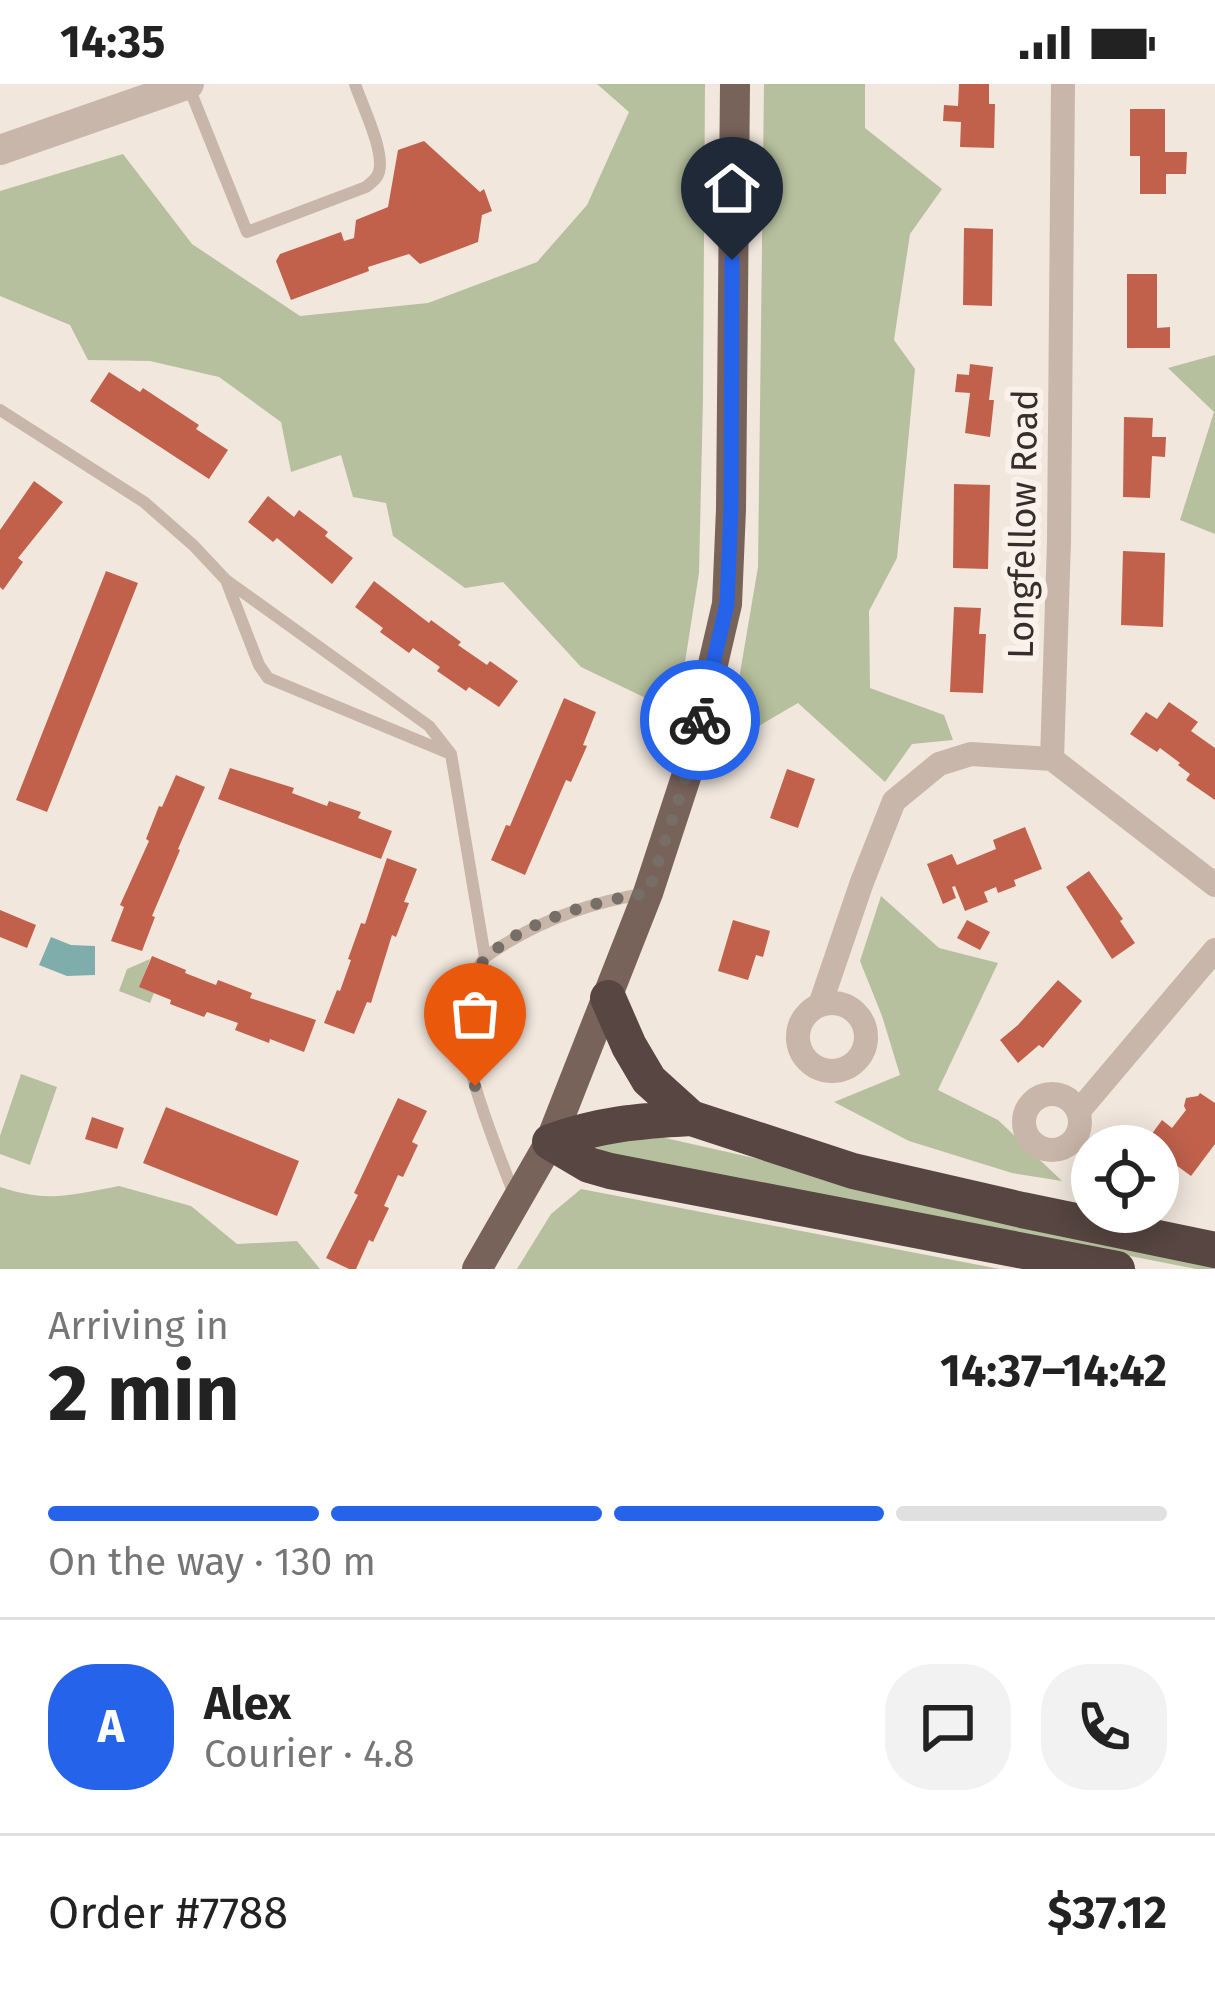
<!DOCTYPE html>
<meta charset="utf-8">
<style>
:root{--surface:#fff;--page:#f2f2f2;--text:#222;--muted:#767676;--line:#e0e0e0;--accent:#2563eb}
body{margin:0;font-family:"Fira Sans",sans-serif;background:var(--page);color:var(--text);height:100vh;display:flex;flex-direction:column;font-size:45px;white-space:nowrap}
*{box-sizing:border-box;margin:0}
p{font-size:39px;color:var(--muted)}
.icon{flex:none;width:66px;height:66px;fill:none;stroke:currentColor;stroke-width:2;stroke-linecap:round;stroke-linejoin:round}
.map{position:relative;height:1185px;overflow:hidden}
.panel{display:flex;flex-direction:column;background:var(--surface);flex:1}
.panel>*{flex:none}
.tools{position:absolute;left:1071px;top:1041px;display:grid;gap:24px}
.tools a{display:grid;place-items:center;width:108px;height:108px;border-radius:50%;background:var(--surface);box-shadow:0 6px 30px #0003;font-size:60px}
.pin{position:absolute;display:grid;place-items:center;width:102px;height:102px;color:#fff;margin:-123px -51px;border-radius:50% 50% 50% 0;rotate:-45deg;box-shadow:0 0 12px #0007}
.pin .icon{rotate:45deg}
.courier{position:absolute;display:grid;place-items:center;width:120px;height:120px;margin:-60px;border:9px solid #2563eb;border-radius:50%;background:#fff;color:#222;box-shadow:0 3px 15px #0007}
.overview em{font-style:normal;font-weight:700}
.overview div{display:flex;flex-direction:column-reverse}
.overview{display:flex;align-items:center;justify-content:space-between;height:204px;padding:0 48px}
h1{font-size:78px;font-weight:700;line-height:90px}
.bar{display:grid;grid-template-columns:repeat(4,1fr);gap:18px 12px;align-content:center;height:144px;padding:0 48px}
.bar i{height:15px;border-radius:9px;background:var(--line)}
.bar .selected{background:var(--accent)}
.bar p{grid-column:span 4}
.line{display:flex;align-items:center;gap:30px;padding:0 48px;border-top:3px solid var(--line)}
.line div{flex:1}
.round{display:grid;place-items:center;flex:none;width:126px;height:126px;border-radius:48px;background:var(--page)}
.status{display:flex;justify-content:space-between;align-items:center;height:84px;padding:0 60px;background:var(--surface);direction:ltr}
.status svg{height:33px;fill:currentColor}
.map>svg:first-child{display:block}
.green{fill:#b7c09e}
.water{fill:#7eadac}
.building{fill:#c1614c}
.lines{fill:none;stroke-linecap:round;stroke-linejoin:round}
.service{stroke:#c9b6aa;stroke-width:12}
.minor{stroke:#c9b6aa;stroke-width:24}
.tertiary{stroke:#c9b6aa;stroke-width:30}
.primary{stroke:#78635b;stroke-width:30}
.motorway{stroke:#574641;stroke-width:36}
.done{stroke:#786e68;stroke-width:12;stroke-dasharray:0 21.6}
.route{stroke:#2563eb;stroke-width:15}
.labels{text-anchor:middle;stroke-width:12;stroke-linejoin:round;paint-order:stroke}
.street-label{font-size:36px;fill:#372d29;stroke:#f9f1ea}
</style>
<div class="status"><b>14:35</b><svg viewBox="0 0 49 12"><path d="M0 12V9h3v3zM5 12V6h3v6zM10 12V3h3v9zM15 12V0h3v12zM26 1h20v11H26zM47 4h2v5h-2z"/></svg></div>
<div class="map">
<svg width="1215" height="1185" viewBox="0 0 1215 1185">
<rect width="100%" height="100%" fill="#f1e7dd"/>
<path class="green" d="M597,0h108l-2,314 -4,175 -22,140 -96,-46 -78,-85 -38,6 -72,-52 -7,-33 -33,-6 -12,-42 -50,17 -10,-50 -62,-45 -69,-16 -62,-1 -18,-35 -70,-29v-105l123,-37 69,90 108,72 128,-13 109,-41 50,-57 42,-93z
M764,0h101v44l77,61 -32,45 -16,106 21,29 -18,189 -28,53 1,77 74,27 9,25 -41,4 -27,38 -87,-79 -70,41 30,-177z
M1215,271v179l-35,-14 34,-108 -46,-44z
M881,812l58,52 59,15 -60,127 60,30 64,61 -50,-8 -103,-32 -75,-39 66,-27 -18,-59 -22,-55z
M150,875l-10,28 14,6 -4,10 -31,-12 8,-22z
M21,990l36,13 -27,78 -30,-11v-18z
M643,1049l572,129v7h-19l-590,-116 -22,-12z
M119,1102l72,20 46,38 60,-3 23,28h-320v-82c48,16 71,8 119,-1z
M581,1105l419,80h-483l34,-55z"/>
<path class="water" d="M51,853l20,8 24,1v29l-28,1 -28,-11z"/>
<path class="building" d="M959,0h30v20h6l-1,44 -34,-1 1,-25 -18,-1 1,-16 14,1z
M1130,25h35v43h22l-1,22h-20v20h-26v-38h-10z
M424,57l56,51 4,-3 8,22 -10,4 -4,27 -58,22 -11,-10 -41,13 1,4 -78,29 -15,-39 4,-7 61,-22 3,9 10,-3 2,-18 32,-13 10,-57z
M964,144l29,1 -1,77 -29,-1z
M1127,190h30v54l13,-1v21h-43z
M970,280l23,3 -4,33h5l-4,37 -25,-4 5,-40 -15,-1 2,-18 12,1z
M109,288l31,20 3,-4 56,37 -3,4 32,21 -19,29 -119,-78z
M1124,333l29,1 -1,19h14l-1,20 -13,-1 -2,42 -27,-1z
M34,397l29,21 -45,56 5,4 -20,28 -3,-3v-57z
M954,400l36,1 -2,84 -35,-1z
M268,412l26,21 5,-7 29,22 -3,4 28,22 -21,26 -55,-46 -4,4 -25,-20z
M1123,467l42,2 -2,74 -42,-2z
M106,487l32,12 -91,229 -31,-12z
M374,497l55,42 2,-3 30,22 -3,3 29,20 3,-4 28,20 -19,26 -30,-20 -3,4 -29,-20 3,-4 -27,-19 -4,5 -29,-21 3,-4 -28,-21z
M954,523l27,1 -2,26h7l-3,59 -33,-1z
M564,614l32,14 -13,33 4,1 -16,36 -5,-2 -41,95 -34,-15 15,-35 4,1z
M1169,618l29,20 -7,9 24,17v52l-29,-20 4,-6 -12,-9 2,-2 -20,-15 -3,4 -27,-18 16,-22 11,7z
M230,684l64,20 -2,5 35,13 2,-5 32,11 -3,6 34,13 -11,28 -163,-60z
M787,685l28,10 -17,49 -28,-10z
M176,691l29,12 -27,62 2,1 -28,66 3,1 -13,34 -31,-10 13,-34 -4,-2 29,-64 -3,-2 13,-33 3,1z
M1025,743l17,42 -28,11 2,6 -18,7 -2,-6 -12,5 4,10 -23,9 -10,-25 -3,1 4,11 -13,6 -16,-40 25,-10 5,11 39,-16 -3,-9z
M387,774l30,11 -13,33 5,1 -13,34 -4,-2 -21,68 -4,-1 -13,32 -30,-11 13,-33 3,1 11,-31 -3,-1 13,-36 4,1z
M1089,787l34,48 -3,2 15,22 -23,16 -46,-72z
M0,826l36,15 -9,23 -27,-11z
M733,836l37,11 -7,26 -7,-2 -8,25 -30,-9z
M967,836l23,12 -10,18 -23,-12z
M152,872l34,14 -1,3 31,12 2,-5 34,13 -2,5 66,22 -12,32 -34,-13 -1,4 -34,-13 3,-7 -31,-11 -3,5 -34,-13 1,-4 -32,-13z
M1058,896l24,21 -39,47 -4,-3 -21,18 -18,-23 18,-15z
M1200,1009l15,10v41l-24,32 -22,-16 -7,9 -4,-2v-21h-15l19,-26 10,8 14,-18 -2,-4 2,-8 12,-2z
M398,1014l29,13 -15,31 6,3 -15,32 -5,-2 -14,31 5,2 -16,34 -4,-2 -13,29h-7l-23,-11 32,-63 -4,-2z
M166,1023l133,54 -22,55 -134,-53z
M92,1033l32,11 -7,21 -32,-10z"/>
<g class="lines">
<path class="service" d="M188,1l59,147 119,-45c6,-5 11,-8 13,-15 6,-21 -17,-67 -24,-88
M0,326l144,92 49,43 33,35
M451,670l-183,-76 -9,-13 -33,-85 203,146 22,28 34,203c-7,11 -15,21 -18,33 -17,53 29,155 48,207
M485,873c47,-33 101,-54 158,-63"/>
<path class="minor" d="M1063,0l-4,457 -7,218 163,126
M798 953a34 34 0 1 1 68 0a34 34 0 1 1-68 0Z
M820,921l42,-123 32,-81 45,-37 32,-10 81,5
M1024 1038a28 28 0 1 1 56 0a28 28 0 1 1-56 0Z
M1078,1028l137,-162"/>
<path class="tertiary" d="M0,66l189,-66"/>
<path class="primary" d="M477,1185l73,-127 98,-249 40,-122 39,-167 4,-95 4,-425"/>
<path class="motorway" d="M608,914l21,48 20,34 42,38 162,53 169,39 193,40
M550,1058l39,23 21,6 507,98
M550,1058c50,-18 88,-21 141,-24"/>
</g>
<g class="lines">
<path class="done" d="M475,1002c-5,-27 -14,-57 -11,-84 9,-71 125,-100 184,-109l40,-122 12,-51"/>
<path class="route" d="M700,636l27,-116 4,-95 1,-249"/>
</g>
<g class="labels">
<g class="street-label">
<text transform="translate(1022 440) rotate(-89)" y="13">Longfellow Road</text>
</g>
</g>
</svg>
<div class="tools">
<a><svg class="icon" aria-label="locate" viewBox="0 0 24 24"><circle cx="12" cy="12" r="6"/><path d="M12 2v4M12 18v4M2 12h4M18 12h4"/></svg></a>
</div>
<div class="pin" style="left:475px;top:1002px;background:#ea580c"><svg class="icon" aria-label="bag" viewBox="0 0 24 24"><path d="M5 8h14l-1 12H6zM9 8a3 3 0 0 1 6 0"/></svg></div>
<div class="pin" style="left:732px;top:176px;background:#1f2937"><svg class="icon" aria-label="home" viewBox="0 0 24 24"><path d="M3 11l9-7 9 7M6 9v11h12V9"/></svg></div>
<div class="courier" style="left:700px;top:636px"><svg class="icon" aria-label="bike" viewBox="0 0 24 24"><circle cx="6" cy="16" r="4"/><circle cx="18" cy="16" r="4"/><path d="M6 16l4-8h5l3 8M10 8l3 8H6M13 5h3"/></svg></div>
</div>
<section class="panel">
<div class="overview"><div><h1>2 min</h1><p>Arriving in</p></div><em>14:37–14:42</em></div>
<div class="bar"><i class="selected"></i><i class="selected"></i><i class="selected"></i><i></i><p>On the way · 130 m</p></div>
<div class="line" style="height:216px"><b class="round" style="background:var(--accent);color:#fff">A</b><div><b>Alex</b><p>Courier · 4.8</p></div><a class="round"><svg class="icon" aria-label="chat" viewBox="0 0 24 24"><path d="M4 5h16v11H9l-5 4z"/></svg></a><a class="round"><svg class="icon" aria-label="phone" viewBox="0 0 24 24"><path d="M5 4h4l2 5-3 2q2 4 5 5l2-3 5 2v4C11 20 4 13 5 4z"/></svg></a></div>
<div class="line" style="height:156px"><div>Order #7788</div><b>$37.12</b></div>
</section>
